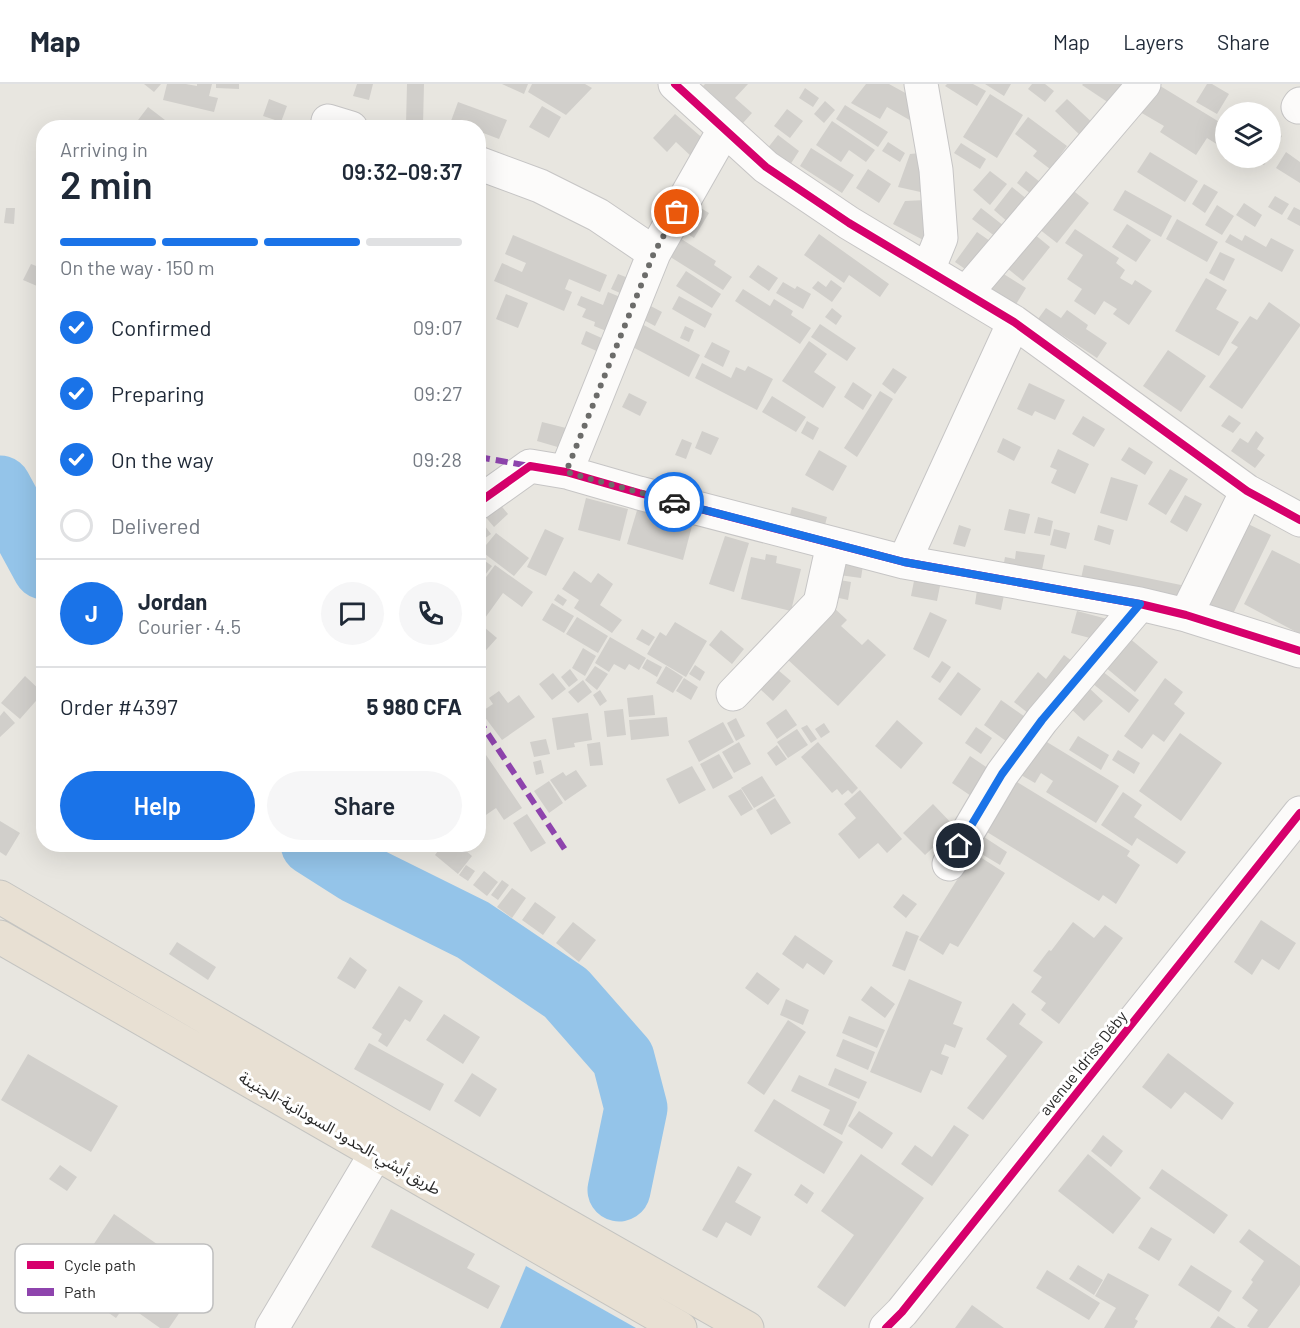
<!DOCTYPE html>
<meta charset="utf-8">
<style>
:root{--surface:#fff;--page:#f6f6f7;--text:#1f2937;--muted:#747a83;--line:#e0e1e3;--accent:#1a73e8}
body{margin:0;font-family:Barlow,"Noto Sans Arabic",sans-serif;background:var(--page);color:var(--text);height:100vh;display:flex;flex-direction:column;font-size:22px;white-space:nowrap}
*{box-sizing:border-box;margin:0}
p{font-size:20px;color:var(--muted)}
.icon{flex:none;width:33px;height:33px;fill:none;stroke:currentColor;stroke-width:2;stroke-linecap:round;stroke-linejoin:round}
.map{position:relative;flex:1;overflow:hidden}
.panel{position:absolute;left:36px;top:36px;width:450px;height:732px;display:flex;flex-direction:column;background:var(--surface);border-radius:24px;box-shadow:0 6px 24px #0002}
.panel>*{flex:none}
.fabs{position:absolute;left:1215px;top:18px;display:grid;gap:12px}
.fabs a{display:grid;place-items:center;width:66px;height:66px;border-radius:50%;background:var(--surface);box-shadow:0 6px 24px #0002;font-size:30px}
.pin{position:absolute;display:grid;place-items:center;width:51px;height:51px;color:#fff;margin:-26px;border:3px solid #fff;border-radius:50%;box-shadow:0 2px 6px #0007}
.courier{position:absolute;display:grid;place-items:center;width:60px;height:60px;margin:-30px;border:4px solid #1a73e8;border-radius:50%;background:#fff;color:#222;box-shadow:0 2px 8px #0007}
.head em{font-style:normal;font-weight:600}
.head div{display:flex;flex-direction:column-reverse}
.head{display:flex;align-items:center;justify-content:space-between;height:102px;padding:0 24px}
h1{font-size:39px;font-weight:600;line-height:45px}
.bar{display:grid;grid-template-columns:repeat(4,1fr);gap:9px 6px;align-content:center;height:72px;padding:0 24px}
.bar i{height:8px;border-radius:4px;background:var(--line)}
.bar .on{background:var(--accent)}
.bar p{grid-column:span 4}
.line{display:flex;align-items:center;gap:15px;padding:0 24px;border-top:2px solid var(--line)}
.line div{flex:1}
.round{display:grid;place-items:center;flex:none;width:63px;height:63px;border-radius:32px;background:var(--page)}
ol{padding:0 24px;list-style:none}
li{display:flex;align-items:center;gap:18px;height:66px}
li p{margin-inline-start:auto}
li .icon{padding:6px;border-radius:50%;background:var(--accent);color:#fff;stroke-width:4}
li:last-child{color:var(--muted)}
li i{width:33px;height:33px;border:3px solid var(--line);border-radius:50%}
.action{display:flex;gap:12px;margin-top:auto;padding:12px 24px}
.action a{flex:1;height:69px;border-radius:36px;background:var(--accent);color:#fff;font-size:24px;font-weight:600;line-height:69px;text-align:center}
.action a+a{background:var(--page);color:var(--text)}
header{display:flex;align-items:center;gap:36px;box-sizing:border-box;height:84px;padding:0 30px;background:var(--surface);border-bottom:2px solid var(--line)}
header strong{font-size:28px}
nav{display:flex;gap:33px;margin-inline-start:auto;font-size:21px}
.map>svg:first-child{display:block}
.water{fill:#94c4e9}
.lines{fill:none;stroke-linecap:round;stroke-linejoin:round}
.river{stroke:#94c4e9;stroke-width:63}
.building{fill:#d1cfcb}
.street-casing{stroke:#c6c5c5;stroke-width:35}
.secondary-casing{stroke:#c6c5c5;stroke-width:35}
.highway-casing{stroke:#c4c4c1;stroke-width:35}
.street{stroke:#fcfbfa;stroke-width:33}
.secondary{stroke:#fcfbfa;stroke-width:33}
.highway{stroke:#e8e0d3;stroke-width:33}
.quiet{stroke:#8e44ad;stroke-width:6;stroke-dasharray:12 6;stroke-linecap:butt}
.cycleway-casing{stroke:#fff;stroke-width:11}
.cycleway{stroke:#d6006c;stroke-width:8}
.done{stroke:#6c6c6a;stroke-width:6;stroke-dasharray:0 10.8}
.route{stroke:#1a73e8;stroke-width:8}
.labels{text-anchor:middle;stroke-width:6;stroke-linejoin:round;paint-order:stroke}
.street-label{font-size:16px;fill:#2a2a2a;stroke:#fff}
.key{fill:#fff;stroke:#bfbfbf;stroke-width:1.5}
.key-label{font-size:16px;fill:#2a2a2a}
</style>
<header>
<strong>Map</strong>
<nav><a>Map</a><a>Layers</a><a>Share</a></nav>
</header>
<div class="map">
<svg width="1300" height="1244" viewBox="0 0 1300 1244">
<rect width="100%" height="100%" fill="#e8e6e0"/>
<path class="water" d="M526,1182l110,62h-136z"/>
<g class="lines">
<path class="river" d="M0,403l44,81
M312,760l44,28 117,58 93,63 57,65 13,50 -17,82"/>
</g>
<path class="building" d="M144,0h17l-7,8z
M167,0h19l11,2v-2h15l-3,12 9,2 -4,14 -51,-12z
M216,0h23v5l-23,-1z
M357,0h16l-4,16 -16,-4z
M407,0h17l-1,41 -17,-1z
M502,0h26l-4,10z
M532,0h53l7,4 -26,27 -38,-23z
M705,0h43l-13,14 17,15 -9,10 -40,-37z
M866,0h23l20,11 4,27 -26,-15 -7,12 -29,-16z
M947,0h26l13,7 -9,15 -32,-20z
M985,0h26l-7,12z
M1032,0h13l9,7 -9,11 -17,-13z
M1083,0h47l-15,23 -33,-22z
M1157,0l69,42v24l-19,-12 -11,17 -36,-23 4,-6 -24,-14z
M1207,0h5l17,10 -12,20 -21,-12z
M805,4l14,10 -6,9 -14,-9z
M990,10l33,21 -26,43 -34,-21z
M269,15l18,7 -6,16 -18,-6z
M1067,15l29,27 -12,13 -29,-28z
M825,17l10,9 -11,13 -10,-9z
M458,18l49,18 -8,19 -21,-8v-3h-10l-17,-7z
M845,21l43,27 -10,15 -42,-28z
M542,22l19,11 -12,21 -20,-11z
M148,23l17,13 -5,8h-28z
M787,25l16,12 -13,17 -16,-12z
M675,30l32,28 -14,16 -17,-16 -9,10 -14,-14z
M1028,33l39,29 -17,23 -17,-13 4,-5 -22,-17z
M832,37l43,29 -9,12 -17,-12 -8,12 -25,-17z
M1270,44l12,8 -12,19z
M778,51l21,16 -9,14 -23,-16z
M888,58l17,11 -5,9 -18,-11z
M961,59l25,16 -6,10 -26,-16z
M811,64l43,27 -12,18 -42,-27z
M1150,68l48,29 -13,21 -48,-30z
M1286,68l14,10v21l-24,-15z
M921,69l4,40 -27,-6 12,-33z
M1252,74h17l-5,7z
M868,85l23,15 -12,19 -23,-15z
M990,87l17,13 -17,21 -17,-15z
M1026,87l14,11 -9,12 -14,-11z
M1204,100l14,8 -13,21 -13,-9z
M1012,103l16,13 -19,23 -15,-13z
M1071,105l18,14 -32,40 -18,-14z
M1125,106l47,26 -11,21 -48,-27z
M1275,112l14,8 -7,11 -14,-8z
M926,116l1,42 -34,-18 12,-23z
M1244,119l18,12 -7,12 -19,-12z
M694,120l15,9 -15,25 -14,-9z
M1217,121l17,11 -12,19 -17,-10z
M1294,123l6,3v16l-13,-7z
M6,124h9l-1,16 -10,-1z
M981,124l23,18 -8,11 -24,-18z
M1177,135l41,23 -11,20 -41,-23z
M1127,140l24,16 -15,22 -24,-15z
M1075,145l44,29 -3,5 9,7 -5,8 12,7 3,-5 17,11 -23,34 -16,-11 4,-5 -13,-8 -9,14 -21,-14 8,-12 -15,-10 16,-24 -18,-12z
M977,148l13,9 -22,30 -13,-9z
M819,150l70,50 -9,13 -31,-22 -5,8 -40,-28z
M1034,150l16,13 -27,34 -16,-13z
M1230,150l12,7 3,-6 21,12 5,-9 23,12 -12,22 -57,-30z
M513,151l94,40 -7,17 -31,-13 -4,10 7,3 -8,19 -70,-30 8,-18 20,9 4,-9 -21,-9z
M675,151l41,26 -2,4 18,12 -9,13 -59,-37z
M1220,168l15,7 -11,22 -15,-8z
M31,180l13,5v20l-21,-9z
M758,181l20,13 -9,13 -20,-14z
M686,187l35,23 -9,14 -36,-22z
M1002,189l24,15 -11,18 -25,-15z
M618,190l18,7 -7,16 -18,-8z
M1206,194l21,12 -11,19 23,13 -20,34 -44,-25z
M831,196l11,8 -10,14 -20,-14 6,-7 8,6z
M783,198l12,7 2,-3 14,8 -8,15 -27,-16z
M743,205l27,17 4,-7 19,12 -2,4 20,13 -11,16 -65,-43z
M608,208l17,7 -14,34 -17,-7 1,-4 -13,-5 4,-8 -9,-4 4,-9 22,9z
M506,210l22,9 -10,25 -22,-9z
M679,212l33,18 -7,14 -33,-19z
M1269,218l31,22v2l-58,83 -33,-22 29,-40 -7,-4 19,-27 7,4z
M645,219l17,9 -7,14 -17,-9z
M832,224l10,8 -6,9 -11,-8z
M1046,224l15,10 6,-8 21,15 -2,4 21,14 -10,15 -59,-39z
M638,238l62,33 -11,22 -62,-33z
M820,240l36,24 -9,13 -36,-24z
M685,242l9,4 -5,12 -9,-4z
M586,247l20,9 -5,13 -20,-9z
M809,257l18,13 -13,18 22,15 -13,21 -41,-27z
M712,258l18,9 -7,16 -19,-10z
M1168,266l38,26 -25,36 -38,-26z
M702,279l29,15 5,-11 9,4 3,-5 25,13 -16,31 -62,-32z
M893,284l14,9 -12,17 -13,-10z
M853,298l19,13 -9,15 -19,-13z
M1029,299l36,17 -10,20 -20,-9 -3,5 -15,-7z
M880,307l13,8 -36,58 -13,-9z
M629,309l18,9 -7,14 -18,-9z
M772,312l34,21 -10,15 -34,-20z
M1229,331l12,8 -8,10 -12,-7z
M1083,332l22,13 -11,18 -22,-13z
M807,337l12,7 -6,12 -12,-7z
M542,338l24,6 -5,20 -24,-7z
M702,347l17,7 -8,17 -16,-7z
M1256,347l8,7 -7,11 8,6 -10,13 -24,-17 9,-13 8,5z
M478,351l7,2 -4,13h-3z
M1003,354l18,9 -7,14 -17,-9z
M682,355l10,4 -6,16 -11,-4z
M1129,363l24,15 -8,13 -24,-15z
M1058,365l31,15 -14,30 -24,-11 6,-13 -7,-3z
M819,366l28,16 -14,25 -28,-16z
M1170,385l18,10 -22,36 -18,-11z
M1111,393l27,8 -11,36 -27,-8z
M1185,411l17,9 -15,28 -17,-10z
M586,414l42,11 -8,32 -42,-11z
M498,418l10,12 -14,13 -11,-13z
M638,423l55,15 -10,38 -56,-16z
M792,423l35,10 -4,16 -35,-10z
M1009,425l21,5 -5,20 -21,-4z
M478,433l13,17 -13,9z
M1038,433l15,4 -3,15 -16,-3z
M1246,439l25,12 -41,85 -25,-12z
M959,441l12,4 -6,18 -12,-3z
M1098,441l16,5 -4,15 -16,-5z
M545,445l19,9 -18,38 -19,-9z
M1054,445l16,4 -4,16 -16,-4z
M496,449l33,25 -15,18 -33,-25z
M725,452l24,7 -15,49 -25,-8z
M1272,466l28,14v70l-56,-30z
M1016,467l29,4 -4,20 -38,-7 2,-11 10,2z
M766,470l11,2 -1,7 25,6 -10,42 -50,-12 10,-42 14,3z
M478,472l14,10 -14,18z
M841,478l22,3 -2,13 -22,-3z
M495,481l38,27 -11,15 -19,-14 -18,25 -7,-5v-25z
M1084,481l97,20 -4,17 -97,-19z
M574,487l17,12 7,-10 15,11 -13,21 22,15 -10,13 -38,-25 5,-8 -17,-11z
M915,492l26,5 -4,20 -26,-5z
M834,495l17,3 -3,18 -18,-4z
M977,506l27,5 -3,15 -26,-6z
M558,510l9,6 -4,6 -9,-6z
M552,519l22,13 -10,17 -22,-13z
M833,523l14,13 -6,6 21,19 6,-6 18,16 -48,51 -52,-48z
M1077,527l34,9 -6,22 -34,-9z
M930,528l17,8 -18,38 -16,-9z
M577,533l31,19 -10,17 -32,-19z
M478,538l19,16 -19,21z
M675,538l32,19 -21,36 -39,-23 13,-22 6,4z
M642,545l13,8 -6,9 -13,-7z
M721,546l23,19 -12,15 -23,-19z
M610,553l36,21 -7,12 -10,-6 -4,6 -11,-6 -5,8 -14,-9z
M1128,553l30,25 -23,30 -31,-26z
M583,564l13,8 -11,20 -13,-8z
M1064,571l12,9 -43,53 -19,-15 24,-30 8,7z
M647,575l15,8 -5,10 -15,-9z
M942,577l9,6 -11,16 -9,-6z
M695,581l10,7 -5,9 -11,-7z
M595,582l13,8 -11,16 -12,-10z
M666,582l17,11 -10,16 -17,-10z
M570,585l8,11 -9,7 -8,-10z
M778,586l13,11 -18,20 -13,-12z
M1102,587l37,29 -10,13 -37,-30z
M958,588l23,17 -20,27 -23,-17z
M553,589l13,16 -14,11 -13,-16z
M25,592l18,17 -23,26 -19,-16z
M684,594l14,9 -7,13 -15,-9z
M1165,594l18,14 -9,12 11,9 -21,29 -11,-8 -11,15 -18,-13z
M583,596l9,12 -14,11 -10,-11z
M1088,603l15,14 -19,20 -15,-14z
M600,606l7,11 -7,5 -7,-11z
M499,607l9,12 11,-8 16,22 -33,23 -21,-28 12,-8 -4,-6z
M653,611l2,20 -26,2 -2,-19z
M1001,616l27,19 -18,25 -26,-19z
M623,625l3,26 -19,2 -3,-26z
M786,625l11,16 -20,14 -11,-16z
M4,627l11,12 -15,14v-21z
M588,629l4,27 -18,3 1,4 -18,3 -5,-32z
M667,633l2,19 -38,4 -2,-20z
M736,634l9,18 -9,5 -9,-18z
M897,636l26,23 -22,26 -26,-23z
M723,638l11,20 -35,20 -11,-21z
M824,639l6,9 -9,6 -6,-9z
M807,641l10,14 -6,4 -10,-15z
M976,643l16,11 -11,16 -16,-11z
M797,645l11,16 -20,13 -11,-16z
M1180,649l42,30 -41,58 -42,-30z
M1078,652l31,19 -8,15 -32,-20z
M546,655l4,15 -16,3 -4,-15z
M1042,655l77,47 -23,37 -50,-31 7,-11 -12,-8 -6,10 -14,-8z
M600,658l3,23 -13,1 -3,-22z
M739,658l12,22 -17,9 -12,-21z
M818,658l40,46 -6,6 -4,-4 -6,5 -5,-6 -5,4 -31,-36z
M777,661l10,14 -11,7 -9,-13z
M1118,666l22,13 -6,11 -22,-14z
M484,668l38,56 -18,12 -8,-12 -13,9 -5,-7v-55z
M719,670l14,24 -20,11 -13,-25z
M970,672l22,15 -18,27 -22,-15z
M541,676l3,13 -8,2 -3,-13z
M692,682l14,24 -27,14 -13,-25z
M576,686l11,16 -22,15 -15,-21 13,-8 3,4z
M762,692l13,20 -21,12 -13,-20z
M549,697l14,22 -14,10 -15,-22z
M1017,698l113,69 -3,5 13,9 -24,39 -13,-9 -4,6 -112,-69z
M741,705l12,20 -12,7 -13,-20z
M860,706l42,49 -15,14 -9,-10 -19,16 -21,-25 18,-16 -12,-14z
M1123,708l19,13 -8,12 52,35 -9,12 -40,-26 -5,8 -31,-21z
M775,714l16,25 -20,12 -15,-25z
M933,720l22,23 -30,28 -22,-22z
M527,730l19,29 -15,9 -18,-29z
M0,737l20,12 -14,23 -6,-4z
M984,753l23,15 -7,13 -25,-15z
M443,760h15l14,12 -14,18 -23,-19z
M974,769l31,20 -47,74 -8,-4 -7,12 -24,-15z
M466,781l9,6 -7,10 -9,-6z
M484,787l14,11 -11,14 -14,-11z
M502,796l7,5 -11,15 -7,-5z
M512,804l14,10 -14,20 -15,-11z
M903,810l14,10 -11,14 -13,-11z
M535,818l21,15 -13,18 -21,-15z
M1261,836l35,23 -17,27 -17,-11 -10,16 -18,-13z
M573,838l23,18 -17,22 -23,-19z
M1073,838l21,16 11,-13 18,13 -64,86 -18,-14 5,-7 -15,-11 11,-15 -9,-6 16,-21 2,1z
M906,847l13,5 -14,35 -13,-5z
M795,851l38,26 -9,14 -17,-12 -4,6 -21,-15z
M177,858l39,25 -8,13 -39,-26z
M350,873l17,13 -12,19 -18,-11z
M757,888l23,17 -12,16 -23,-17z
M909,895l53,23 -9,22 10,4 -8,20 -10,-4 -4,10 8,3 -7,18 -11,-5 -10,23 -51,-21z
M399,902l24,15 -13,21 -5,-3 -18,28 -9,-6 4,-7 -10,-6z
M871,902l24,18 -10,14 -24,-18z
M786,915l23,11 -6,15 -23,-10z
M1013,919l13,11 -7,10 24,18 -60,78 -16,-12 40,-52 -21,-17z
M444,930l36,23 -17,27 -37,-24z
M849,932l36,14 -8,18 -35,-15z
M788,936l18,12 -42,63 -17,-12z
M843,955l32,13 -7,18 -32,-14z
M369,959l75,41 -14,27 -76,-42z
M1168,969l66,50 -12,17 -37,-28 -14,17 -29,-22z
M28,970l90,52 -27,46 -90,-52z
M835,984l32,14 -8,17 -31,-14z
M472,989l25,16 -17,28 -26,-16z
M799,991l58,27 -15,33 -19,-10 7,-15 -39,-19z
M774,1015l69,43 -19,32 -70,-43z
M859,1027l34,22 -11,16 -34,-23z
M954,1041l15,10 -37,51 -31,-22 14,-19 17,12z
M1103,1051l20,16 -12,16 -20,-16z
M861,1070l63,44 -79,109 -28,-20 37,-52 -33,-24z
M1088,1070l53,44 -28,36 -55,-43z
M60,1081l17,12 -10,14 -18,-12z
M738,1082l14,8 -17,28 26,15 -10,19 -25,-14 -9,16 -15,-8z
M1162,1085l66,46 -14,19 -65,-46z
M801,1100l13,9 -7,11 -13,-9z
M391,1125l84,45 -8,14 33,18 -12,23 -117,-62z
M114,1130l90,63 -35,51h-9l-34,-24 -10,14 -49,-34z
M1151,1143l21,12 -13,22 -21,-13z
M1249,1145l51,37v19l-32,43h-18l-3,-2 11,-16 -16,-12 11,-16 -2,-2 13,-19 -25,-19z
M1078,1181l25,15 -9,15 -25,-16z
M1191,1181l41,26 -13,21 -41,-27z
M1047,1186l53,33 -11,17 -53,-32z
M1108,1189l41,22 -14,24 3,2 -4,7h-30l12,-20 -21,-12z
M972,1221l32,23h-49z
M1218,1232l18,12h-26z"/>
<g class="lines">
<defs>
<path id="street" d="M675,0l91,83 83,56 165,99 233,169 53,29
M921,0l15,86 5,68 -13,32
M1298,23l2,-3
M328,37l23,7
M478,79l62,23 58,29 56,38
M966,209l178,-209
M566,388l88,-219 70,-123
M478,419l52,-37 36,6 73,21 265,69 236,42 46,11 114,36
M904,478l110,-240
M1186,531l61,-124
M733,610l87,-91 13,-59
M949,780l53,-90 40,-54 98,-116
M886,1244l16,-16 398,-499"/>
<path id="secondary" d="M272,1244l119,-200"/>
<path id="highway" d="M0,813l392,229 355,202
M0,853l680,391"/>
</defs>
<use href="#street" class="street-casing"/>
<use href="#secondary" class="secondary-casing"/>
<use href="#highway" class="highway-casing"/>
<use href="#street" class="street"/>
<use href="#secondary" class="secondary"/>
<use href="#highway" class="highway"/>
<path class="quiet" d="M478,373l52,9
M478,635l88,132"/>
<defs>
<path id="cycleway" d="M675,0l91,83 83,56 165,99 233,169 53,29
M478,419l52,-37 36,6 73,21 265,69 236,42 46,11 114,36
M886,1244l16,-16 398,-499"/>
</defs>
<use href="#cycleway" class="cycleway-casing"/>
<use href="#cycleway" class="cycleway"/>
</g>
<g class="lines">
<path class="done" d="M674,418l-108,-30 88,-219 23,-41"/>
<path class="route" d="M674,418l230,60 236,42 -98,116 -40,54 -43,72"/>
</g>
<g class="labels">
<g class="street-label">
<text transform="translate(1083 979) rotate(-51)" y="6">avenue Idriss Déby</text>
<text transform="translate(340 1049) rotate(30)" y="6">طريق أبشي-الحدود السودانية-الجنينة</text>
</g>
</g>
<rect x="15" y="1160" width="198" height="69" rx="9" class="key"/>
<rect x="27" y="1177" width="27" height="8" fill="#d6006c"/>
<rect x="27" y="1204" width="27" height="8" fill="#8e44ad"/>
<g class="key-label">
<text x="64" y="1187">Cycle path</text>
<text x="64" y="1214">Path</text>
</g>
</svg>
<div class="fabs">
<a><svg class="icon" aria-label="layers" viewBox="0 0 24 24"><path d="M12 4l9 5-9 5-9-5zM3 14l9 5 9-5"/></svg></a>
</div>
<div class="pin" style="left:677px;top:128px;background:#ea580c"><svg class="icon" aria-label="bag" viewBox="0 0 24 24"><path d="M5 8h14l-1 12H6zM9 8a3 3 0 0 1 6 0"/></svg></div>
<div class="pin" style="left:959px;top:762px;background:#1f2937"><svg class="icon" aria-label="home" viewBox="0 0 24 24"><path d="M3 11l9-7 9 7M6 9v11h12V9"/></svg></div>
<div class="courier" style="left:674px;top:418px"><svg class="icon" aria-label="car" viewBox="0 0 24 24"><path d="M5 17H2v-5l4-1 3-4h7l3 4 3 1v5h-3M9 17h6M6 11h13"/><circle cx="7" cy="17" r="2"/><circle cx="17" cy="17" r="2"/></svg></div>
<section class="panel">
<div class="head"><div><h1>2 min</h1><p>Arriving in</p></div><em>09:32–09:37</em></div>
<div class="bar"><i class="on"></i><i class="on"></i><i class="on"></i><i></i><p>On the way · 150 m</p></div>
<ol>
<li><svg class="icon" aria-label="check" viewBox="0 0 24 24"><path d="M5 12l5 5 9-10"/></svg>Confirmed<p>09:07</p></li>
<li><svg class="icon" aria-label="check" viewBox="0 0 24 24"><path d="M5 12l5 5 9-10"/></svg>Preparing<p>09:27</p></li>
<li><svg class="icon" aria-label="check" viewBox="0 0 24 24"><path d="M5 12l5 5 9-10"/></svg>On the way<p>09:28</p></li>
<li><i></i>Delivered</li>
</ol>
<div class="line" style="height:108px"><b class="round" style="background:var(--accent);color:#fff">J</b><div><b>Jordan</b><p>Courier · 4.5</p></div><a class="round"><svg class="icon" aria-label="chat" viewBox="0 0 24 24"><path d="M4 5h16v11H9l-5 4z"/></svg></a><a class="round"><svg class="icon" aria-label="phone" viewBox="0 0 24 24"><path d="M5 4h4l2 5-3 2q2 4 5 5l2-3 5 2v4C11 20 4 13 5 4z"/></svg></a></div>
<div class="line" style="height:78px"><div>Order #4397</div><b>5 980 CFA</b></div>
<div class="action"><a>Help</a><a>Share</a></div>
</section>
</div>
